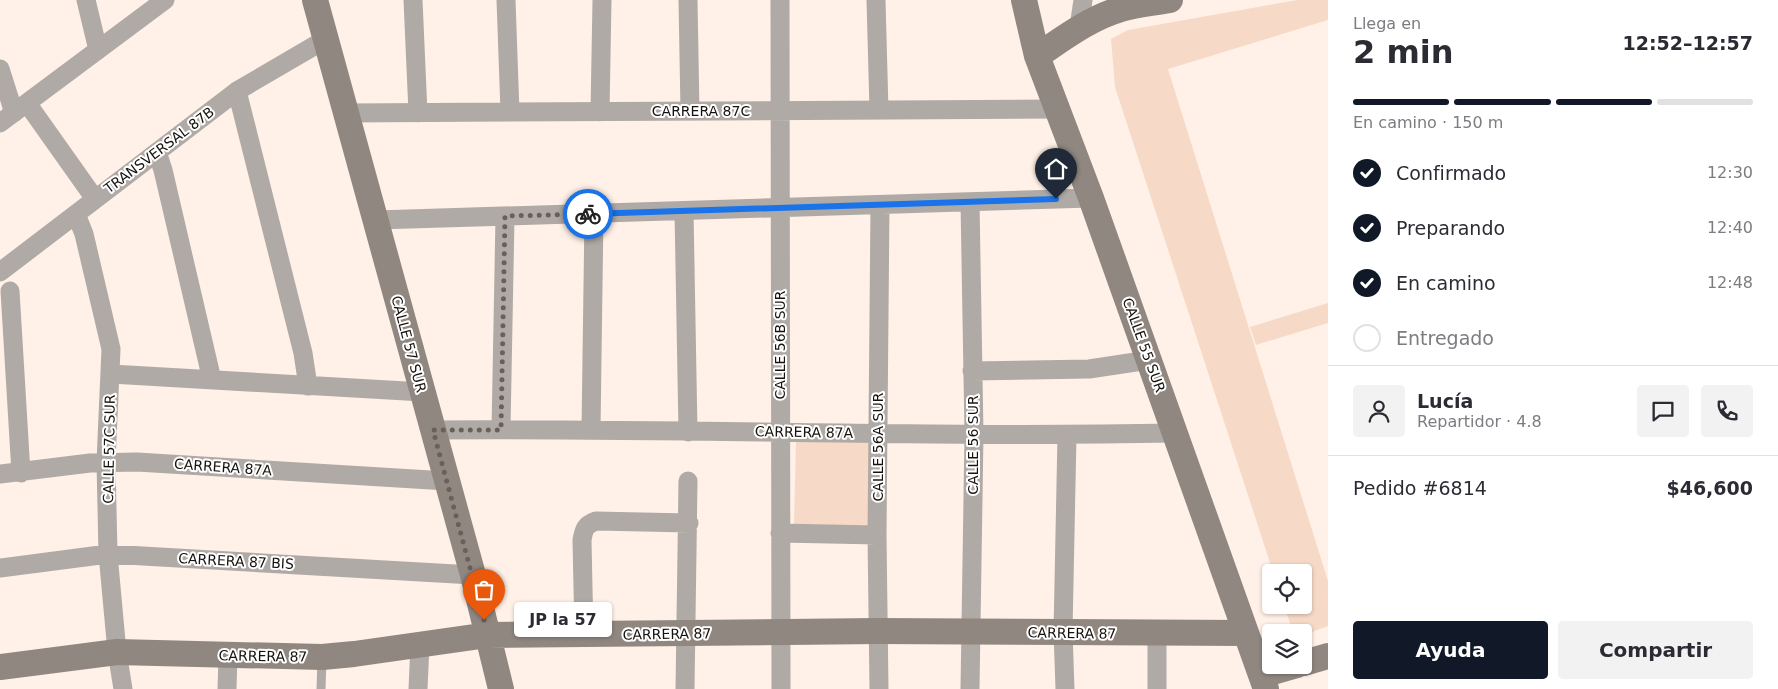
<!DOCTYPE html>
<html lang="es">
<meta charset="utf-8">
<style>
:root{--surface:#fff;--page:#f2f2f3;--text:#2b2b33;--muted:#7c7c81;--line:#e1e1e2;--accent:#111827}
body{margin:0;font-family:"DejaVu Sans",sans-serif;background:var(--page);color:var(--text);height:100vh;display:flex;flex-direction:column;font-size:19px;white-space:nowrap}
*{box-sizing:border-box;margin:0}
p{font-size:16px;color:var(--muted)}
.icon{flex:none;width:28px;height:28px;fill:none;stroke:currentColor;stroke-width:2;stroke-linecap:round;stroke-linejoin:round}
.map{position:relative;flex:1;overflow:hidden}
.side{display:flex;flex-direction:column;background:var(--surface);width:450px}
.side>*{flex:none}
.controls{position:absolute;left:1262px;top:564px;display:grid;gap:10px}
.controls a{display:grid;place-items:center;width:50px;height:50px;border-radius:5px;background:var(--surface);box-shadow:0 1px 4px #0004;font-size:25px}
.pin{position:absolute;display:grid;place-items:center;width:42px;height:42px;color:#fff;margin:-51px -21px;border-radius:50% 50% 50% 0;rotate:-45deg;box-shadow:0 0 5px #0007}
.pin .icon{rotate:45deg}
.courier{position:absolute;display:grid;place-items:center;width:50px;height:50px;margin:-25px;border:4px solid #1a73e8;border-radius:50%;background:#fff;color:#222;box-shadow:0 1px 6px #0007}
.bubble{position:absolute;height:35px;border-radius:5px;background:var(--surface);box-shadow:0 1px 4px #0004;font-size:16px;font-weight:800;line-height:35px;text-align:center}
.overview em{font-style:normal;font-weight:800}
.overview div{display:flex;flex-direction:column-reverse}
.overview{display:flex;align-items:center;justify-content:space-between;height:85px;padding:0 25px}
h1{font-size:32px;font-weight:800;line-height:38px}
.bar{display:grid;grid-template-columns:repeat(4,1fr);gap:8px 5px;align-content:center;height:60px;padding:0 25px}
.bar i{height:6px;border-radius:4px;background:var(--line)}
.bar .current{background:var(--accent)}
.bar p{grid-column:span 4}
.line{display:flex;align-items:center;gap:12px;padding:0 25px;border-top:1px solid var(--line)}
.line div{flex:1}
.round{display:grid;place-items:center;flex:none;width:52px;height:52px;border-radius:5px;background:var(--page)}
ol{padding:0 25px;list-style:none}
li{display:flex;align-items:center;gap:15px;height:55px}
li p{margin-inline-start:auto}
li .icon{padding:5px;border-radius:50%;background:var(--accent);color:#fff;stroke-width:4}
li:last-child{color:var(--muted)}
li i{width:28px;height:28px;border:2px solid var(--line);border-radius:50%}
.action{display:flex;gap:10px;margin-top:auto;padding:10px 25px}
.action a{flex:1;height:58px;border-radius:5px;background:var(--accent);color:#fff;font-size:20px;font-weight:800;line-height:58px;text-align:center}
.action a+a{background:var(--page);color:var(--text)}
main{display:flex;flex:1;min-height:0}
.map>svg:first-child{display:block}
.green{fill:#f6dac7}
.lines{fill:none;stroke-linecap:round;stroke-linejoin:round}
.lane{stroke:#b0aaa6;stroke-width:9}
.street{stroke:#b0aaa6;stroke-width:19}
.secondary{stroke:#908781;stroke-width:26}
.done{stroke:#68605a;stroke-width:5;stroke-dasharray:0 9}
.route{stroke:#1a73e8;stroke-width:6}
.labels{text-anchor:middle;stroke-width:4;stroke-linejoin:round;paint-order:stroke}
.street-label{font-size:14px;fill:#16120e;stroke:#fff}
</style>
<main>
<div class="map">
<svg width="1328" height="689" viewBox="0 0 1328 689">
<rect width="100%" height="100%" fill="#fff1e7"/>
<path class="green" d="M1297,0h31v20l-160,49 160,512v45l-24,9v-3h-11l-9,-27h20v-33h-31l-158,-485 -4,-48 17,-9z
M1328,303v20l-72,22 -6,-18z
M796,440l75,2 -1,84 -76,-1z"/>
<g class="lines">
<path class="lane" d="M321,689l1,-30"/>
<path class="street" d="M86,0l12,50
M413,0l5,113
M506,0l4,112
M688,0l2,111
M780,0l1,689
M876,0l3,110
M1079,27l4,-27
M0,69l14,44
M237,91l66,262 5,33
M27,103l68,96
M600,112l2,-112
M346,113l711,-4
M0,123l165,-123
M157,152l6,18 49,210
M970,202l4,232 -4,255
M684,211l4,221
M76,214l8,20 27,115 -5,113 2,92 9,98 6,37
M376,220l715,-22
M0,272l237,-181 89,-52
M10,291l11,182
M972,371l117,-2 60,-9
M111,374l312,18
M501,429l4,-212
M433,430c247,-2 495,8 742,3
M591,430l3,-216
M0,474l90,-11 47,-1 310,19
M780,533l97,2
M0,568l108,-14 365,21
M1157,634v55
M584,635l-2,-95c2,-11 3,-15 14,-19l93,2
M227,689l1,-33
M418,689l2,-44
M685,689l3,-208
M879,689l-2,-154 3,-330
M1065,689l-2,-57 4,-197"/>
<path class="secondary" d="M315,0l158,575 28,114
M1024,0l13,56 54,142 175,491
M1037,56c27,-18 53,-38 84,-47 15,-5 33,-6 49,-9
M1304,663l24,-7
M0,667l117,-15 205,5 32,-3 134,-19 390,-4 368,2
M1262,675l35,-10"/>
</g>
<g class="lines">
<path class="done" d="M484,620l-51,-190h68l4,-214 83,-2"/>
<path class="route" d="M588,214l468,-15"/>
</g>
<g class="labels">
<g class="street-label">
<text x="701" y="116">CARRERA 87C</text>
<text transform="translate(159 150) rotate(-37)" y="5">TRANSVERSAL 87B</text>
<text transform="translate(409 344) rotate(75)" y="5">CALLE 57 SUR</text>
<text transform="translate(780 345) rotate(-90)" y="5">CALLE 56B SUR</text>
<text transform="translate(1144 345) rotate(70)" y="5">CALLE 55 SUR</text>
<text transform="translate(804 432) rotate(1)" y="5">CARRERA 87A</text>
<text transform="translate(973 445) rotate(-90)" y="5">CALLE 56 SUR</text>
<text transform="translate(878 447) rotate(-90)" y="5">CALLE 56A SUR</text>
<text transform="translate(109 449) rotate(-89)" y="5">CALLE 57C SUR</text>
<text transform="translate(223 467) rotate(4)" y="5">CARRERA 87A</text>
<text transform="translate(236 561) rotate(3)" y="5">CARRERA 87 BIS</text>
<text transform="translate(1072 633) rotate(1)" y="5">CARRERA 87</text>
<text transform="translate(667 634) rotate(-1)" y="5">CARRERA 87</text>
<text transform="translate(263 656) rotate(1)" y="5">CARRERA 87</text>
</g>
</g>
</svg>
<div class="controls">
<a><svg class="icon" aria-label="locate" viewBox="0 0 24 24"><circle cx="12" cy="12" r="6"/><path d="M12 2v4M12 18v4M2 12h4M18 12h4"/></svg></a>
<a><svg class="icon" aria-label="layers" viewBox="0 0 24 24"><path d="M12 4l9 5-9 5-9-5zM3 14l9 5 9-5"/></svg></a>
</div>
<div class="pin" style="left:484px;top:620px;background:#ea580c"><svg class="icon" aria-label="bag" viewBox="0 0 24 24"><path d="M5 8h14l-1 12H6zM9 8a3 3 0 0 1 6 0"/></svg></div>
<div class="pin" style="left:1056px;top:199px;background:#1f2937"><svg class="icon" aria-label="home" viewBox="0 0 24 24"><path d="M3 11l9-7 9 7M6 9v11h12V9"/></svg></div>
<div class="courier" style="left:588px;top:214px"><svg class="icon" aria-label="bike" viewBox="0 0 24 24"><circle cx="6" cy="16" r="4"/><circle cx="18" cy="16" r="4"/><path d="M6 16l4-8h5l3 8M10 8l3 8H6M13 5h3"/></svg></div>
<div class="bubble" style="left:514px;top:602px;width:98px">JP la 57</div>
</div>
<section class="side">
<div class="overview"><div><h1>2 min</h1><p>Llega en</p></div><em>12:52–12:57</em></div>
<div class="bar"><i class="current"></i><i class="current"></i><i class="current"></i><i></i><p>En camino · 150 m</p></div>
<ol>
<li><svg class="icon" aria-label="check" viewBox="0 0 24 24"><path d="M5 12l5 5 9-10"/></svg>Confirmado<p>12:30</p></li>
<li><svg class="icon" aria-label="check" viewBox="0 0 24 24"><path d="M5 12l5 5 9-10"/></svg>Preparando<p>12:40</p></li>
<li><svg class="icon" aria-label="check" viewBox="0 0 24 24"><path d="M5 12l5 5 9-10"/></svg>En camino<p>12:48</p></li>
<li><i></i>Entregado</li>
</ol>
<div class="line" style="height:90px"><a class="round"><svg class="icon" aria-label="person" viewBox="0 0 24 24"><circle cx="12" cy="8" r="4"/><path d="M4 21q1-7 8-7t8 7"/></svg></a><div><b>Lucía</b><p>Repartidor · 4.8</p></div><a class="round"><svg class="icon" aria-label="chat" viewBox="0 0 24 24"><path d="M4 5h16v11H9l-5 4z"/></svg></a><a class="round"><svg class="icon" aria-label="phone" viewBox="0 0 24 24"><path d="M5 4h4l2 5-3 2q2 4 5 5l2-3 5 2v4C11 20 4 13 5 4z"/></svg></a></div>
<div class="line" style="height:65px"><div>Pedido #6814</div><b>$46,600</b></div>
<div class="action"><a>Ayuda</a><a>Compartir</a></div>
</section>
</main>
